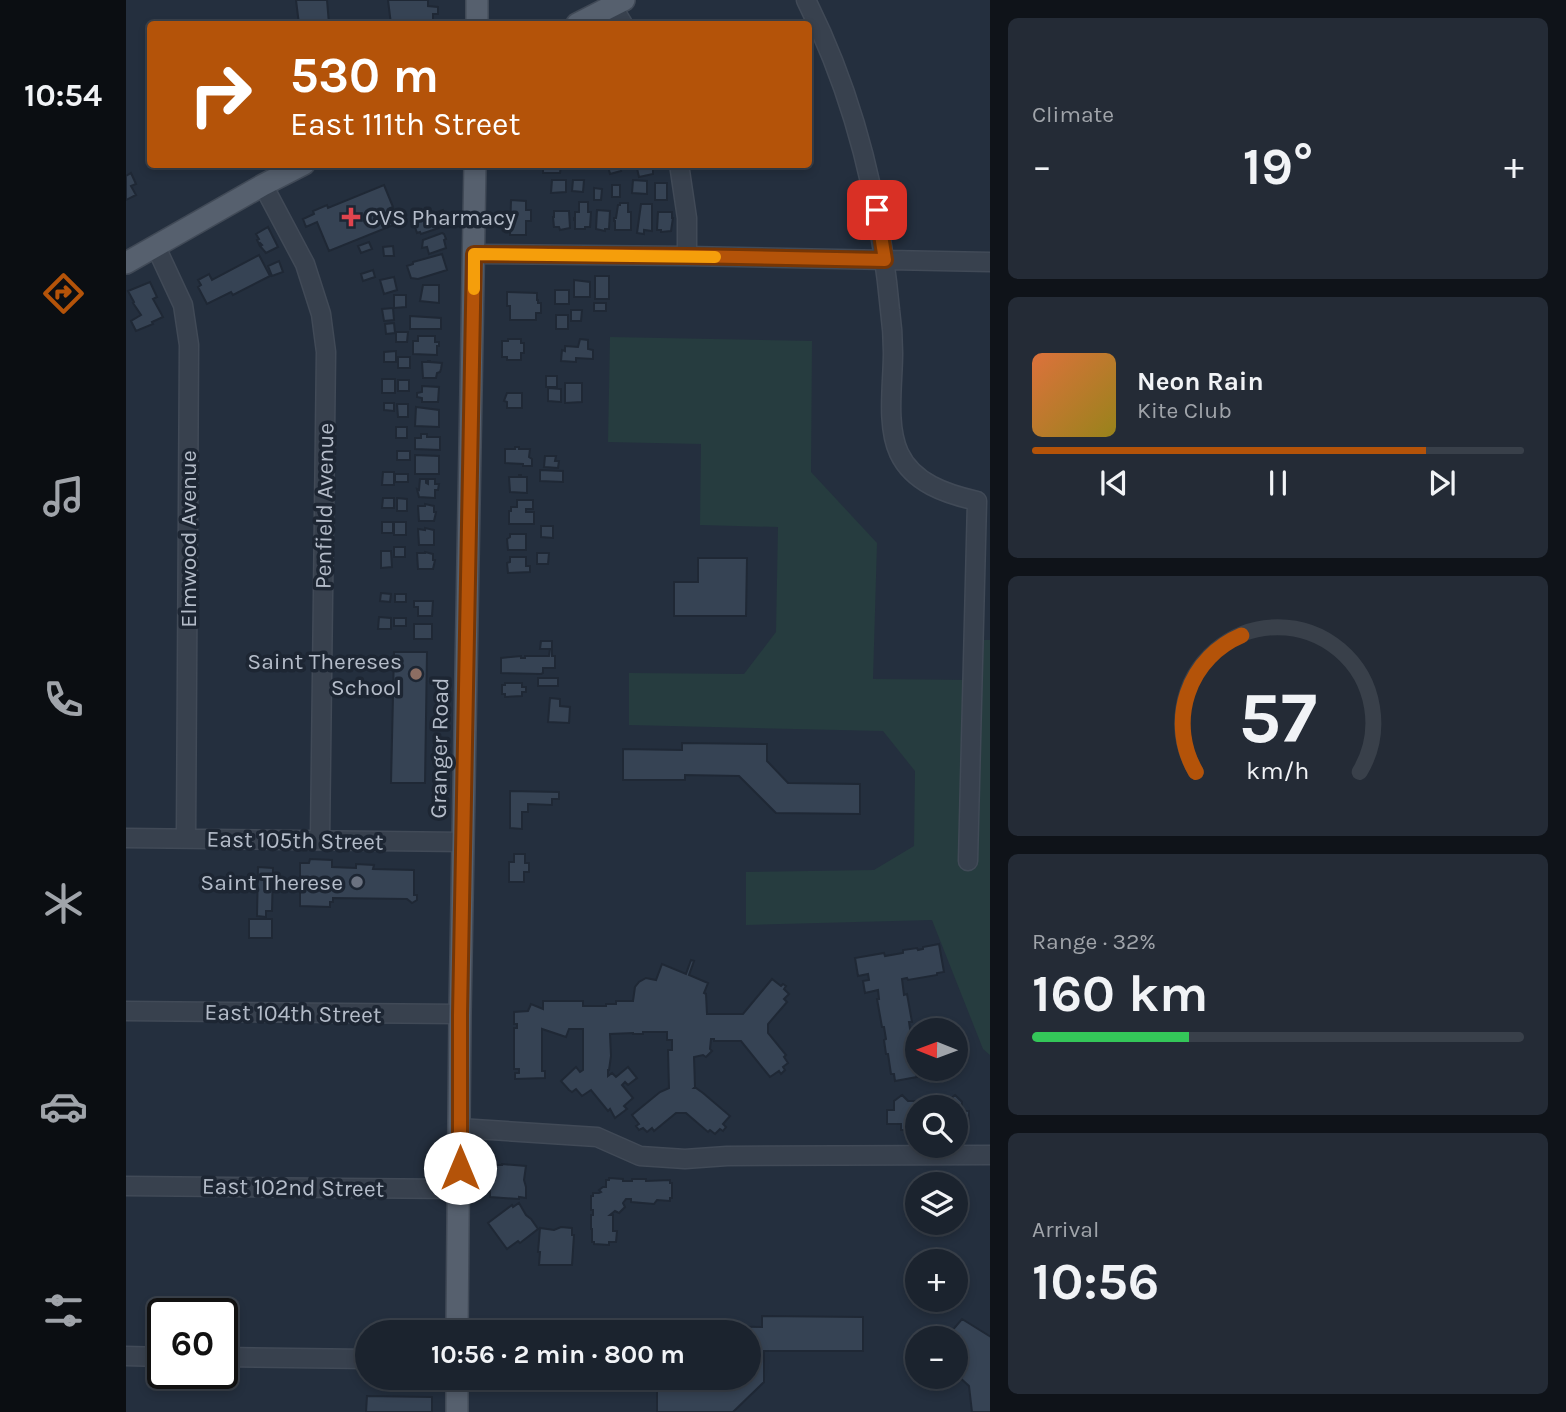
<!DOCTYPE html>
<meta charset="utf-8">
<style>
:root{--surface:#1b232e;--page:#242b36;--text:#f1f3f6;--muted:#a0a4aa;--line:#39404a;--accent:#b45309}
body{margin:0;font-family:Karla,sans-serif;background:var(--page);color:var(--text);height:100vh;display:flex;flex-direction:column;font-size:26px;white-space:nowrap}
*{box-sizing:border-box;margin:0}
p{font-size:23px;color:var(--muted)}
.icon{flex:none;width:38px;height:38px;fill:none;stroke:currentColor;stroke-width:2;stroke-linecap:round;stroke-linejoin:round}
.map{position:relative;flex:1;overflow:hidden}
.panel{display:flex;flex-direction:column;gap:18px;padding:18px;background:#0f1319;width:576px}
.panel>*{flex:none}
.guide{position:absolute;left:21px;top:21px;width:665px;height:147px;border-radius:7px;box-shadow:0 4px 10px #0003,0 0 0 2px var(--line);background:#b45309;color:#fff;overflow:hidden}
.needle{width:46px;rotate:271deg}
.tools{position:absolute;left:779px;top:1018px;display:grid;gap:14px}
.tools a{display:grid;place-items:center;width:63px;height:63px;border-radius:50%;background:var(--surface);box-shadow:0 4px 10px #0003,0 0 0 2px var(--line);font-size:35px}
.speed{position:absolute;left:21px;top:1298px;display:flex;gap:14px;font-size:35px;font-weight:700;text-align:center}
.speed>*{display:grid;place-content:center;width:91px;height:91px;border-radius:50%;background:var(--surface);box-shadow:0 4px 10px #0003,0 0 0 2px var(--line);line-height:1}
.speed .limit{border:4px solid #111;border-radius:10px;background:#fff;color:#111}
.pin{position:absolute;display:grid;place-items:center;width:60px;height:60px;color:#fff;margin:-30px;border-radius:14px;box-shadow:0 4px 10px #0006}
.me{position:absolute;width:77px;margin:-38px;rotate:0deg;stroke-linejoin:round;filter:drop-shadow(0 0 5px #0008)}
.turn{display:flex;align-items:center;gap:24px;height:147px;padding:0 28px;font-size:32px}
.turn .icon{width:91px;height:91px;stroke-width:2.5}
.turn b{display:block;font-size:49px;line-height:60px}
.big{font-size:52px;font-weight:700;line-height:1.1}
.panel .tile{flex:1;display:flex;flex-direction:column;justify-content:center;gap:10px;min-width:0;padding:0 24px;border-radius:10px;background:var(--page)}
.panel .dial{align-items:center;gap:0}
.dial svg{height:182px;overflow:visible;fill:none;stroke:var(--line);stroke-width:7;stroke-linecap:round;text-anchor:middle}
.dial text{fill:var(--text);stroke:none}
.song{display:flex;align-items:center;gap:21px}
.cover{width:84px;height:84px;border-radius:10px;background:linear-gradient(135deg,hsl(20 70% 55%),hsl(50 70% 35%))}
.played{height:7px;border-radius:4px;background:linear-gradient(90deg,var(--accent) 80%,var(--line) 80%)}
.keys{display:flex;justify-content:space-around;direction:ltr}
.heat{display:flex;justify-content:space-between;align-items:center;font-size:38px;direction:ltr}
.charge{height:10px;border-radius:5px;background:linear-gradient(90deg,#34c759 32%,var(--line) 0)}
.trip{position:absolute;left:229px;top:1320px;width:406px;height:70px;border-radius:35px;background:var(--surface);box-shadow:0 4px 10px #0003,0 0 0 2px var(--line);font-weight:700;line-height:70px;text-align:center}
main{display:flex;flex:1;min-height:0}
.dock{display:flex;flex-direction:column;width:126px;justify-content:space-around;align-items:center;background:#0b0e12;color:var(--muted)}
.dock .icon{width:49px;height:49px}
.dock .on{color:var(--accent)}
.dock b{font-size:32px;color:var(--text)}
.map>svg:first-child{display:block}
.green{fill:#263c3f}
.building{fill:#364354;stroke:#1f2835;stroke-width:2}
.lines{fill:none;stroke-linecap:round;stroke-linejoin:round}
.minor-casing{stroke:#414a57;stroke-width:21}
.major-casing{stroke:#414a57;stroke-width:24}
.minor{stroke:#38414e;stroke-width:18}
.major{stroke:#56606e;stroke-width:21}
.route-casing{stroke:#753606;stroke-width:18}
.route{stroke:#b45309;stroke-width:12}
.slow{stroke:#f59e0b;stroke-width:12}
.health-dot{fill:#e0444e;stroke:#1d2633;stroke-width:2.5}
.education-dot{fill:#8d6e63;stroke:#1d2633;stroke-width:2.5}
.worship-dot{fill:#6b7280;stroke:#1d2633;stroke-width:2.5}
.labels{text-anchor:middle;stroke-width:7;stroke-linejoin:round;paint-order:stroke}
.poi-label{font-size:23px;fill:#b4bcc9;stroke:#1d2633;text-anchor:end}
.street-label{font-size:23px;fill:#b4bcc9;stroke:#1d2633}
</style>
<main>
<nav class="dock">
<b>10:54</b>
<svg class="icon on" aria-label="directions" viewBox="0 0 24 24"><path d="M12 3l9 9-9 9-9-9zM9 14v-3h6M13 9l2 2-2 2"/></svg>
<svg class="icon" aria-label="music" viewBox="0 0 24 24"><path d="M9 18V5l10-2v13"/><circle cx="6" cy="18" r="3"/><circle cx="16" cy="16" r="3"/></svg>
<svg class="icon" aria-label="phone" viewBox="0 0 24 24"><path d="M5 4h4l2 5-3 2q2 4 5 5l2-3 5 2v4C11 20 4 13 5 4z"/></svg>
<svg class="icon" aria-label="climate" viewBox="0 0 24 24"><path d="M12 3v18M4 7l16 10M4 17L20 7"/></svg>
<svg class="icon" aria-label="car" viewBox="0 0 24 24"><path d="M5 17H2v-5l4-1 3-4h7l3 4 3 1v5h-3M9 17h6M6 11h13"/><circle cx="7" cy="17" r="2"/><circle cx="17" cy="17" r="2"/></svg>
<svg class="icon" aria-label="filters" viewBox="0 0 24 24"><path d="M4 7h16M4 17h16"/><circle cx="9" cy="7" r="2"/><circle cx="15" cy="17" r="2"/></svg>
</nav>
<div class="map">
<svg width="865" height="1412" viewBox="0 0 865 1412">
<rect width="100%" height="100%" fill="#242f3e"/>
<path class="green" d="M484 337 686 341 685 472 751 543 747 679 846 680 847 640H864V1055L857 1049 806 920 620 925V872L748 870 788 846 789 771 757 731 503 725V673L618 674 650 632 652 527 574 525 575 444 482 442Z"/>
<path class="building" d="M170 0H201L203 24H173Z
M262 0H302V6L312 7V14H307V24H265Z
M417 164H435L434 173H417Z
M487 164H493L495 171 484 174 482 166Z
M510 164H527V174L513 177Z
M5 173 10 184 5 186 10 195 0 200V176Z
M426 180H440V192L425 193Z
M447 180H458L457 192 446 191Z
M507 180 521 181V194L506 193Z
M529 183H541V200H529Z
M258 185 267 207 264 208 270 224 203 251 191 222 180 227 177 219 188 214 187 211 201 205 202 208Z
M486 185H494V197H486Z
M468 188 476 189 475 200H468Z
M385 200 400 201V210H405V221H400V235H384Z
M453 202H462V212H465L464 227H459V229H449V220H448V218H449V212H453Z
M494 203H502V212H505V230H489V221H488V218H490L492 205H494Z
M515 204H526V231L518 230V234L511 233Z
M317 210 322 224 313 226V228L295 234 294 232 291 233 288 224 287 225 285 221Z
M471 210 484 211 483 229H479V231L470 229Z
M428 211H443L444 228 434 230 433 227H428L427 217H428Z
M532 212H546V218H547L545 231 535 232V230H531Z
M142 227 152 247 140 253 134 246 136 245 134 243 133 244 131 240 133 239 130 234Z
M316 233 318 234 320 239 318 240 320 248 303 254 301 247 296 248 297 240Z
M243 242 246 249 235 253 232 246Z
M267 246 268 256H258L257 247Z
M316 254 321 270 292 279 285 278 281 266 287 264V262Z
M133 255 144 276 107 295 105 292 81 304 72 287 75 285 72 280 83 274 86 280Z
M153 261 157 272 146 276 142 266Z
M247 270 249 277 237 281 235 274Z
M469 276H483V299H469Z
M268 277 271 290 258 294 254 280Z
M448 280 464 282V297H448Z
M24 282 31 297 27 299 37 317 26 322 27 324 10 331 5 321 15 315 7 303 8 302 2 291Z
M297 285H313V303L294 301Z
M429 290H443V304H429Z
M381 292 411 293V300H412V303H415V313H410V320H384V306H381Z
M268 295H280V307L268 308Z
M468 303H480V311H468Z
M267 308 268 320 258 321 256 309Z
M445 310H456L455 321H445Z
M430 315H442V329H430Z
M284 316 315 318V329H284Z
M268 323 269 333 260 334 259 324Z
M270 332H282L281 342H270Z
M292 336H309V342H313V346H311V355L287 354V341H292Z
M382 339H395V343H398V353H395V360H381V357H376V341H382Z
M454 339 462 340V349L467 350V359L450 358V362L435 361 436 350 439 351V346L452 347Z
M270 351V362H258V352Z
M272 357H284V368H272Z
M302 361H304V362L316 363 315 369 314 372 311 373 310 378H297L296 362H302Z
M420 376H431V387H420Z
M256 379H269V393H256Z
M272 380H283V391H272Z
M439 383H456V402L439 403Z
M296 386 313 387 312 402H296V398L291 397V393L296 392Z
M422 388 435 389V402L422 401Z
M381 393H396V408H381V402L378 401Z
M258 403H268V411L258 410Z
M271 404H282V417H272Z
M290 407 313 410V427L289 426Z
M270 427H281V438H270Z
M295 434H301V437H314V450L289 449V438H295Z
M389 447H393V449H404L403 457 406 459V466H397V464L379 463V449H389Z
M271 451H284V460H271Z
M289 455 313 456V474H289Z
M419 456H430L429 461H433L432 468 418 467Z
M414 470 437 471V482L414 481Z
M257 472H268V485H256Z
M269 474H282V482H269Z
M393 475H395V477H401V493L384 492 383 477H393Z
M294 479H300V483L302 484V479H309V484H313L312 490H309V498L293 497 291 489 293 490Z
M257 498H268V508H256Z
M271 498 281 499V511H271Z
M391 500H407V509H400V512H408V524H383V511H385V507H391Z
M299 504 308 506V512H310L308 521H293L292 506H299Z
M256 522H267V533H256Z
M268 522H280V535H268Z
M415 526H427V538L415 537Z
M299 528 308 530V545H293L292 529 299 530Z
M384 534H400V550H382L381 539 384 537Z
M268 547H279V557H268Z
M255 551H265L266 567 255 568Z
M299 552 307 554V560H309L307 569H292L291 553H299Z
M411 553H423L422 564H411Z
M384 557H400V566H404V572L382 573 381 563 384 562Z
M572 558H621L620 616H548V582H572Z
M255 593 265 594 264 602 254 601Z
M269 594H280V602H269Z
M288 601H307L306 616H292V607H288Z
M253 617 265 618V629H252Z
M268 618H280V626H268Z
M288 624H306V639H288Z
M415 641H426V656H429V668H417V673L415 674 375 673V658L395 656V658H399V656H423L424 649H414Z
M268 652H301L299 783H265Z
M412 678H432V686H412Z
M379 683H396V687H400V692H396V696L379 697V694H376V685H379Z
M424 698 434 699V706L444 707 443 723 422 722Z
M556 743 641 744V761L662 783 734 784V814L650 813 613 776 559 775V780H497V749L556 750Z
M384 791 433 792V799H426V805L402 804V812H396V829L384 828Z
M388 854H399V863H403V872H398V882H383V862H388Z
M184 859 206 860V867L230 868V864L248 865 247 869 288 870V895H291V900L286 903 281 899 207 898V902H204V907L174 906V863H183Z
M132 867 147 868 146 911H140V917L131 916Z
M123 919H146V938H123Z
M813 944 818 972 811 973V975L782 980 781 978 776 979 778 995 781 994 786 1022H783L785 1035H788L792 1070H789L791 1077 769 1081 768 1074H765L762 1054H760L758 1040 760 1039 758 1027H756L751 999H753L752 990 739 993 737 981 743 980 742 974 732 976 729 958 758 953 759 956 777 953V950L791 948 792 950 797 949V947Z
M565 960 568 961 563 975 582 983 578 993 580 994 581 1014H617L646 979 655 986 657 984 660 986 658 989 663 994 658 999 661 1002 642 1024V1033L660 1055 658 1057 662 1063 657 1067 659 1070 655 1074 653 1071 644 1077 615 1041H588V1039H585L584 1049 586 1051 580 1057 577 1055 568 1057 569 1087 568 1088H570L577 1093 604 1116 597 1124 600 1127 597 1131 594 1129 589 1134 584 1130 582 1132 560 1113H550L528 1131 526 1128 521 1132 517 1128 513 1130 510 1126 513 1124 506 1115 534 1092 543 1088 542 1050H546V1040H541V1032H517V1034H507V1033L484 1034 485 1056 483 1070H482V1076L486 1073 490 1077 502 1067 511 1078 502 1085 499 1082 496 1085 507 1098 498 1106 501 1109 489 1118 484 1109 482 1111 465 1090 456 1096 450 1089 446 1092 443 1090 435 1081 450 1067 454 1072 457 1070V1029H443L440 1037 416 1029V1071H419V1078L389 1079V1073H393V1069H388V1028H391V1024H388V1012L402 1011 405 1004 417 1009V1001H457V1006H480V1004H490V1001H507L509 987 513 982 520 978 530 980 536 964 560 974Z
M776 1095 782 1101H796V1108H791V1124H789V1130H775V1124H761V1110H768V1101Z
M829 1095 836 1102V1111H843V1124H830V1108H808V1101H822Z
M376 1164 400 1166 398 1180 400 1187V1198L393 1197V1199L364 1197 363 1165H376Z
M483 1178 497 1179V1181H506V1179H520V1181L544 1180V1183H546V1198H544V1201L531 1200 528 1204 505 1202V1199H500L497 1203 499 1207 493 1213 489 1211 484 1215H487V1231H491L490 1242H483V1245L468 1244V1242H466V1229H465V1215H467V1210H465V1196H467V1193H473L475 1192 473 1190 477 1187H480V1180H483Z
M393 1203 400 1215 405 1219 412 1229 394 1243 392 1241 381 1249 362 1223 386 1205 387 1207Z
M435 1227 446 1228V1235H448L446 1265H413L414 1252H412L414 1228 428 1230Z
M636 1316 737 1317V1351H638V1382L607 1412H531V1377H623V1332H532V1322L575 1323V1326L636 1327Z
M836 1319 865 1337V1412H846L843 1386 830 1374V1339H819Z
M241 1396 306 1397V1412H240Z"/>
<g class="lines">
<g class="minor-casing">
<path id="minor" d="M680 0C729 97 754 203 764 310 766 324 767 339 767 353 767 383 760 425 773 453 787 483 820 494 851 501
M486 6 497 24
M553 164 561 218V256
M137 185 179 264 195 314 200 352 194 840
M30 247 57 305 63 345 60 838
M348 254 561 256 865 262
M0 838 337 842
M842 861 851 501
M0 1011 334 1014
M333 1128 471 1137 514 1156 559 1159 601 1156 865 1155
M0 1186 334 1189
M0 1356 37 1357
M96 1357 242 1359"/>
</g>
<g class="major-casing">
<path id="major" d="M351 24V0
M451 24 498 0
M0 263 137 185 178 164
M331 1332 334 1014 349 164
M331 1377V1412"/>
</g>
<use href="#minor" class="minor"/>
<use href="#major" class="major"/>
</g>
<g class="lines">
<g class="route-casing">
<path id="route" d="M334 1168V1014L348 254 561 256 759 260 751 210"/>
</g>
<use href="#route" class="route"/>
<path class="slow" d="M348 289V254L589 257"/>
</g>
<path class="health-dot" d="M221.5 206.5h7v7h7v7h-7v7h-7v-7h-7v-7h7z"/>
<circle class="education-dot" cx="290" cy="674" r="7"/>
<circle class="worship-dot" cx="231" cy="882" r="7"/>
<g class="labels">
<g class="poi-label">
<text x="239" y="225" text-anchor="start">CVS Pharmacy</text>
<text x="276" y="669">Saint Thereses<tspan x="276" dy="26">School</tspan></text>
<text x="217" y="890">Saint Therese</text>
</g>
<g class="street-label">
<text transform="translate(198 506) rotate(-89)" y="8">Penfield Avenue</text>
<text transform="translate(62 539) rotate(-90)" y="8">Elmwood Avenue</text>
<text transform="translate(313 748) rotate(-89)" y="8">Granger Road</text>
<text transform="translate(169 840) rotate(1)" y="8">East 105th Street</text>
<text transform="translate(167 1013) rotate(1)" y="8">East 104th Street</text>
<text transform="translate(167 1187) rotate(1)" y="8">East 102nd Street</text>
</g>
</g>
</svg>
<div class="tools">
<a><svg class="needle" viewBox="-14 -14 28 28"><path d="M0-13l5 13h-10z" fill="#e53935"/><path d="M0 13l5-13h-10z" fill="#a0a4aa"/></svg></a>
<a><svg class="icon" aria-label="search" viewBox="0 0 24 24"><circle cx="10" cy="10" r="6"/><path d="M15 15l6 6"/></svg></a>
<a><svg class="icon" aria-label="layers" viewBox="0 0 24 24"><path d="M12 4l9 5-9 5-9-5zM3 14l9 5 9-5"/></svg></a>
<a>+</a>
<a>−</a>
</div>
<div class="speed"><div class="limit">60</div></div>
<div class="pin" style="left:751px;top:210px;background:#d93025"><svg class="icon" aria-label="arrive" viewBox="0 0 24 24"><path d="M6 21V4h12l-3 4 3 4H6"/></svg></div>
<svg class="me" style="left:334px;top:1168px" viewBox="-20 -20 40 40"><circle r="19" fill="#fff"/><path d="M0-13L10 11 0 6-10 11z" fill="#b45309"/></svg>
<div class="trip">10:56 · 2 min · 800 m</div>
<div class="guide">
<div class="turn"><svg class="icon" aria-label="right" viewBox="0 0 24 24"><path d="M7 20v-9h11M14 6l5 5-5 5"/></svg><div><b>530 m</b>East 111th Street</div></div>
</div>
</div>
<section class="panel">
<div class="tile"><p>Climate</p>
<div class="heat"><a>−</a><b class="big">19°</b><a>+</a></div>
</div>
<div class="tile">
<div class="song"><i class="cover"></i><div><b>Neon Rain</b><p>Kite Club</p></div></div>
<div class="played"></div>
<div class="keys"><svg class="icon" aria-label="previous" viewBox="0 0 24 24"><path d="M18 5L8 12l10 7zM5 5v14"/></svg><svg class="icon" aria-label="pause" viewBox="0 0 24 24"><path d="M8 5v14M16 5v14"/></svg><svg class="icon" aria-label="next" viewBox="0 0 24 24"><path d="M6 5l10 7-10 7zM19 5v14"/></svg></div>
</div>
<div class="tile dial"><svg viewBox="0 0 100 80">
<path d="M14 69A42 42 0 1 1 86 69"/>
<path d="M14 69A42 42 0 0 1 34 9" stroke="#b45309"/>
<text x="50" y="56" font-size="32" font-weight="700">57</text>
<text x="50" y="72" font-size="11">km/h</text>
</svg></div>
<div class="tile"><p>Range · 32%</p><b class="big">160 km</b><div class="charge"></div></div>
<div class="tile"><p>Arrival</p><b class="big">10:56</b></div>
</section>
</main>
